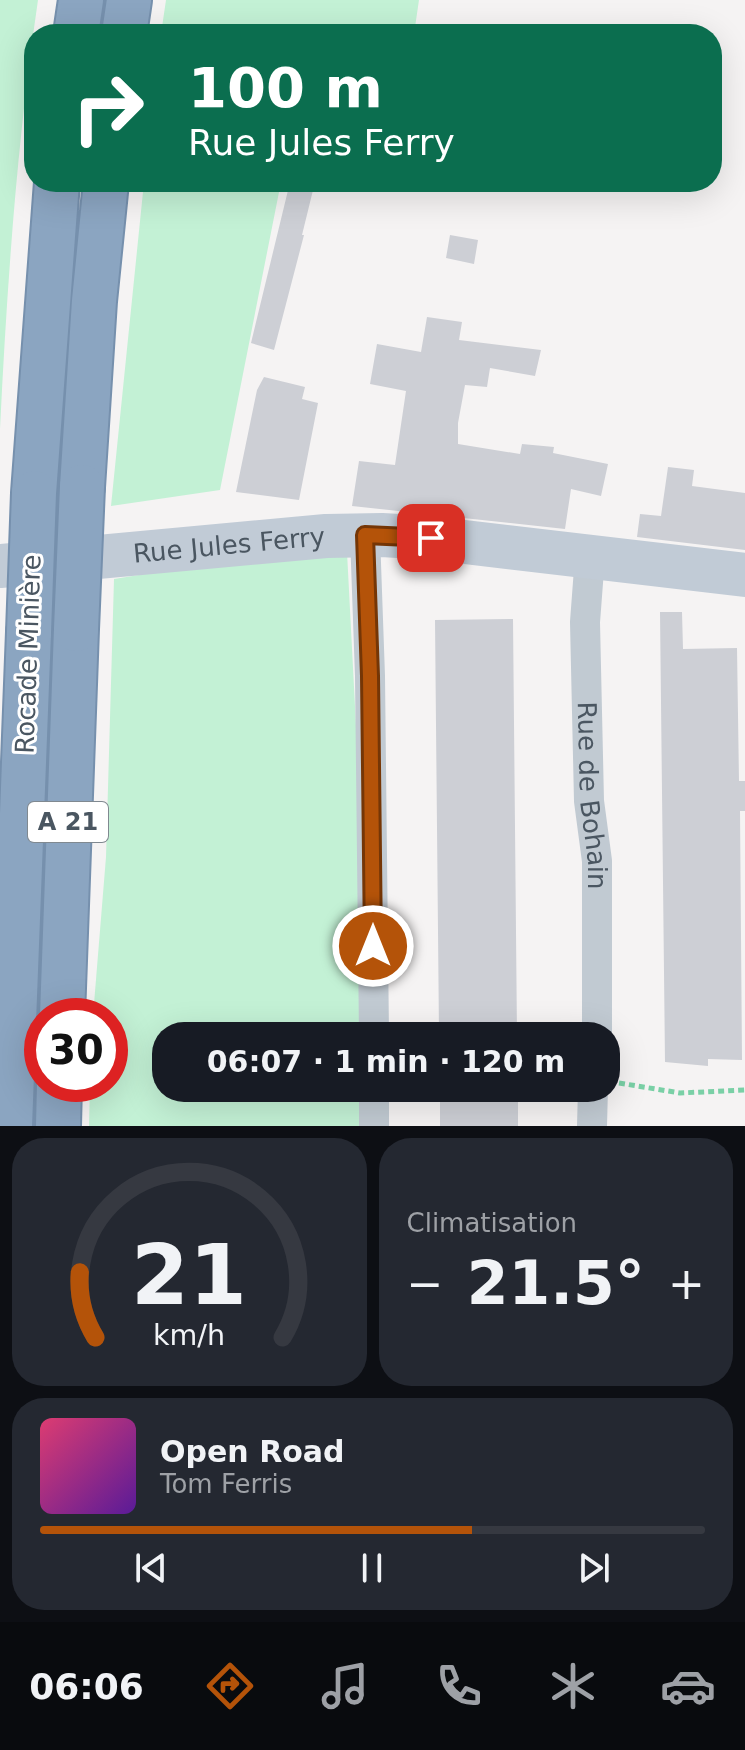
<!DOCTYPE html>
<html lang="fr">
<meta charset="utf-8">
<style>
:root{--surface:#171b24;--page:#242831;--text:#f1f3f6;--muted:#9ea1a6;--line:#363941;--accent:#b45309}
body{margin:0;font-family:"DejaVu Sans",sans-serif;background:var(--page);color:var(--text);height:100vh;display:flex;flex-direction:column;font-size:30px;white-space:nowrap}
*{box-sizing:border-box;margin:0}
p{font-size:26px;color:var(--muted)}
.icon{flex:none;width:44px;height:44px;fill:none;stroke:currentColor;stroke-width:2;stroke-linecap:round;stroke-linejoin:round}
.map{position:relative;height:1126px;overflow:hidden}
.side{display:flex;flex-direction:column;gap:12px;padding:12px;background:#0d0f14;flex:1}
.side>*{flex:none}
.hud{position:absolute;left:24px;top:24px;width:698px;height:168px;border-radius:32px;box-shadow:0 8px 32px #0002;background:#0b6e4f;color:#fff;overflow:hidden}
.speed{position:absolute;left:24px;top:998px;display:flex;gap:16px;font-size:40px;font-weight:700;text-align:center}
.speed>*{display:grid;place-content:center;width:104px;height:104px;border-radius:50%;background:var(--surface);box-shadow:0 8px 32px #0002;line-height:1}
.speed .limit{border:12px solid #d22;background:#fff;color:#111}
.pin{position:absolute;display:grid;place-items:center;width:68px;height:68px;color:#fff;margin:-34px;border-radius:16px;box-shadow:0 4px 12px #0006}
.me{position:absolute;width:88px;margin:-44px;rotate:0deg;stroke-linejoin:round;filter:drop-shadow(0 0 6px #0008)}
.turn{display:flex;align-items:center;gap:28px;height:168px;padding:0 32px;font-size:36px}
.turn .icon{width:104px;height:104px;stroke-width:2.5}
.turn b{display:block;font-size:56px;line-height:68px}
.big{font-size:60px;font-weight:800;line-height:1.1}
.side .widget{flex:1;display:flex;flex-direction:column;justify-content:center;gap:12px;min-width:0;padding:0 28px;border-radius:32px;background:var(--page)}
.side .dial{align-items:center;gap:0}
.dial svg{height:208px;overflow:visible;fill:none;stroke:var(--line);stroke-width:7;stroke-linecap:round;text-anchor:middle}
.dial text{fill:var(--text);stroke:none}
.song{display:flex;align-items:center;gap:24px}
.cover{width:96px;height:96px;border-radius:12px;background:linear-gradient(135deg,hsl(340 70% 55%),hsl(270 70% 35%))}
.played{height:8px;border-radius:4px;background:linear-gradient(90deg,var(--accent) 65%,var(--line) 65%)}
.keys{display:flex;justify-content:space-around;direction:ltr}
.heat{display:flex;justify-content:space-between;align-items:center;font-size:44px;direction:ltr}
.side .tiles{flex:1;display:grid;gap:12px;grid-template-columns:1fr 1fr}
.widget:last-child{grid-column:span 2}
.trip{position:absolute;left:152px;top:1022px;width:468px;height:80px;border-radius:32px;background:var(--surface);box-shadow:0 8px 32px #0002;font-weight:800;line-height:80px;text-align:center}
.menu{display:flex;height:128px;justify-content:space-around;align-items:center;background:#090b0e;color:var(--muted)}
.menu .icon{width:56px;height:56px}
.menu .on{color:var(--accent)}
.menu b{font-size:36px;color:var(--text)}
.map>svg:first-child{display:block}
.green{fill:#c3f1d5}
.building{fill:#cdcfd5}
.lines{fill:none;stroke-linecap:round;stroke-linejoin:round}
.highway-casing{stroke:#7690ad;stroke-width:48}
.path{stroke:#7ad0a6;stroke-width:5;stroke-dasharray:6 4;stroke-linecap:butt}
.street{stroke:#c1cad2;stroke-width:30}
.secondary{stroke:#c1cbd6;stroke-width:44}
.highway{stroke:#8ba5c1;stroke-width:44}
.highway-bridge-casing{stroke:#7690ad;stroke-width:48;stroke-linecap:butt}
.highway-bridge{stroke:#8ba5c1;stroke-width:44}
.route-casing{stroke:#753606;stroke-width:20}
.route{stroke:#b45309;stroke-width:14}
.labels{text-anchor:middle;stroke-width:6;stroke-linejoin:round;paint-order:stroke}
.shield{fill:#fff;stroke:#808990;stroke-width:2}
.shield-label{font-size:24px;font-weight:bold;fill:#4a5661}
.street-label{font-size:26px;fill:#4a5661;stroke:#fff}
</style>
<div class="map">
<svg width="745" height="1126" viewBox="0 0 745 1126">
<rect width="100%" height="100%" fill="#f5f3f3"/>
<path class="green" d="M0 0H38C17 142 7 285 0 429Z
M166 0H419L414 34H161Z
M144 182H281L220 490 111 506Z
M347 552 359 783 366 1036H166V1088H367V1126H89L90 1084H110V1016H93L106 857 114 579 226 561Z"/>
<path class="building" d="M290 182H315L302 235H304L274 350 251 343Z
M450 235 478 240 474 264 446 258Z
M427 317 462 322 459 340 541 350 535 376 490 368 487 387 465 385 458 423V444L520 454 522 444 554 447 553 453 608 464 601 496 571 489 565 529 352 506 359 461 395 465 406 391 370 384 377 344 421 352Z
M264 377 305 387 302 399 318 403 299 500 236 492 257 390Z
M668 467 694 470 692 486 745 493V550L637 537 640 514 661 516Z
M660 612H682L683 649 737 648 739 781H745V811H740L742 1060 708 1059V1066L665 1062Z
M513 619 517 1036 439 1035 435 620Z
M440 1101H518V1126H440Z"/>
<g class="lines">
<g class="highway-casing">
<path id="highway" d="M76 34 81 0
M124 34 129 0
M82 487 94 301 106 182
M34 493 57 182
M62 1016 76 629
M10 1126 29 632
M58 1126 59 1084"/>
</g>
<path class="path" d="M619 1083 680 1093 745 1090"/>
<g class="street">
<path d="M365 535 370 676 374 1036"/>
<path id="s1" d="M590 556 585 622 589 801 597 861V1036"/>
<path d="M374 1088V1126"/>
<path d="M592 1126 593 1088"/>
</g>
<path class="secondary" id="s2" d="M0 566 326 536 382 535 431 538 745 575"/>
<use href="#highway" class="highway"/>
<g class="highway-bridge-casing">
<path id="highway-bridge" d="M76 629 82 487
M29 632 34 493"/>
</g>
<use href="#highway-bridge" class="highway-bridge"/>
</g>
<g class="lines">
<g class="route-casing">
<path id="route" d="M373 946 370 676 365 535 431 538"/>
</g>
<use href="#route" class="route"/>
</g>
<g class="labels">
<rect class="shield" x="28" y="802" width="80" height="40" rx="6"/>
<g class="shield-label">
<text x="68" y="830">A 21</text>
</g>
<g class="street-label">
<text dy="9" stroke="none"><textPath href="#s2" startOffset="230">Rue Jules Ferry</textPath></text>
<text transform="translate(28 654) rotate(-88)" y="9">Rocade Minière</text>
<text dy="9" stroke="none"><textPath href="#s1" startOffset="240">Rue de Bohain</textPath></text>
</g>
</g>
</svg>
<div class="speed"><div class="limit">30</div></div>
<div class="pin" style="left:431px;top:538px;background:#d93025"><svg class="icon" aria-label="arrive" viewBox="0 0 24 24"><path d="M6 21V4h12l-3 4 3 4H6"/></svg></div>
<svg class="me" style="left:373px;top:946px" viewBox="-20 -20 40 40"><circle r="17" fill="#b45309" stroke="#fff" stroke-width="3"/><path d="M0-11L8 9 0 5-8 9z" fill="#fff"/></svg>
<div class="trip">06:07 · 1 min · 120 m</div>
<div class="hud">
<div class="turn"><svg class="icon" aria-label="right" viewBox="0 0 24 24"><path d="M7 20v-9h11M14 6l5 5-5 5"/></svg><div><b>100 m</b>Rue Jules Ferry</div></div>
</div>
</div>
<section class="side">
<div class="tiles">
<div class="widget dial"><svg viewBox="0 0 100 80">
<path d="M14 69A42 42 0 1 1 86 69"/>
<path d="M14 69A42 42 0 0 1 8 44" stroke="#b45309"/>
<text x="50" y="56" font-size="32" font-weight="700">21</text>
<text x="50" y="72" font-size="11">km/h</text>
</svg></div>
<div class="widget"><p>Climatisation</p>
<div class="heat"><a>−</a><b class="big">21.5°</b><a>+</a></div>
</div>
<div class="widget">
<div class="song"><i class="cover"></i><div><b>Open Road</b><p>Tom Ferris</p></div></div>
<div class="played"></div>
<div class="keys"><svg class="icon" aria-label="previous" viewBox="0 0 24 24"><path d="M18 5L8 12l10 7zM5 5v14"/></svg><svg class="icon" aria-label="pause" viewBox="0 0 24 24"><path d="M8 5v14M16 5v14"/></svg><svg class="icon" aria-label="next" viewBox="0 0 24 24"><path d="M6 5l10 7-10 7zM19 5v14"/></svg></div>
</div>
</div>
</section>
<nav class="menu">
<b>06:06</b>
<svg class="icon on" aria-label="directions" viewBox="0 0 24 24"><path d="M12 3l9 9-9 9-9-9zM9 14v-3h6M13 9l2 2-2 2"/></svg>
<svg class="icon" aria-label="music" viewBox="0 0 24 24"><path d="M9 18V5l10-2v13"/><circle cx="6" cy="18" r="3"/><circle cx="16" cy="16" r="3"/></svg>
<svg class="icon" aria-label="phone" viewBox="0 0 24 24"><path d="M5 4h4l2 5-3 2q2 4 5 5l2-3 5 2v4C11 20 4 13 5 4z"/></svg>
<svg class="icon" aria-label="climate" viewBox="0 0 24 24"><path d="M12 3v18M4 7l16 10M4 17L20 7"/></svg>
<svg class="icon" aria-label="car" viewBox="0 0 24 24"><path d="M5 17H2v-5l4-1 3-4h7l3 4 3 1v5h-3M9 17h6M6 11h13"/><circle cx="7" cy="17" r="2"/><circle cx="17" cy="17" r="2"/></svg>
</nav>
